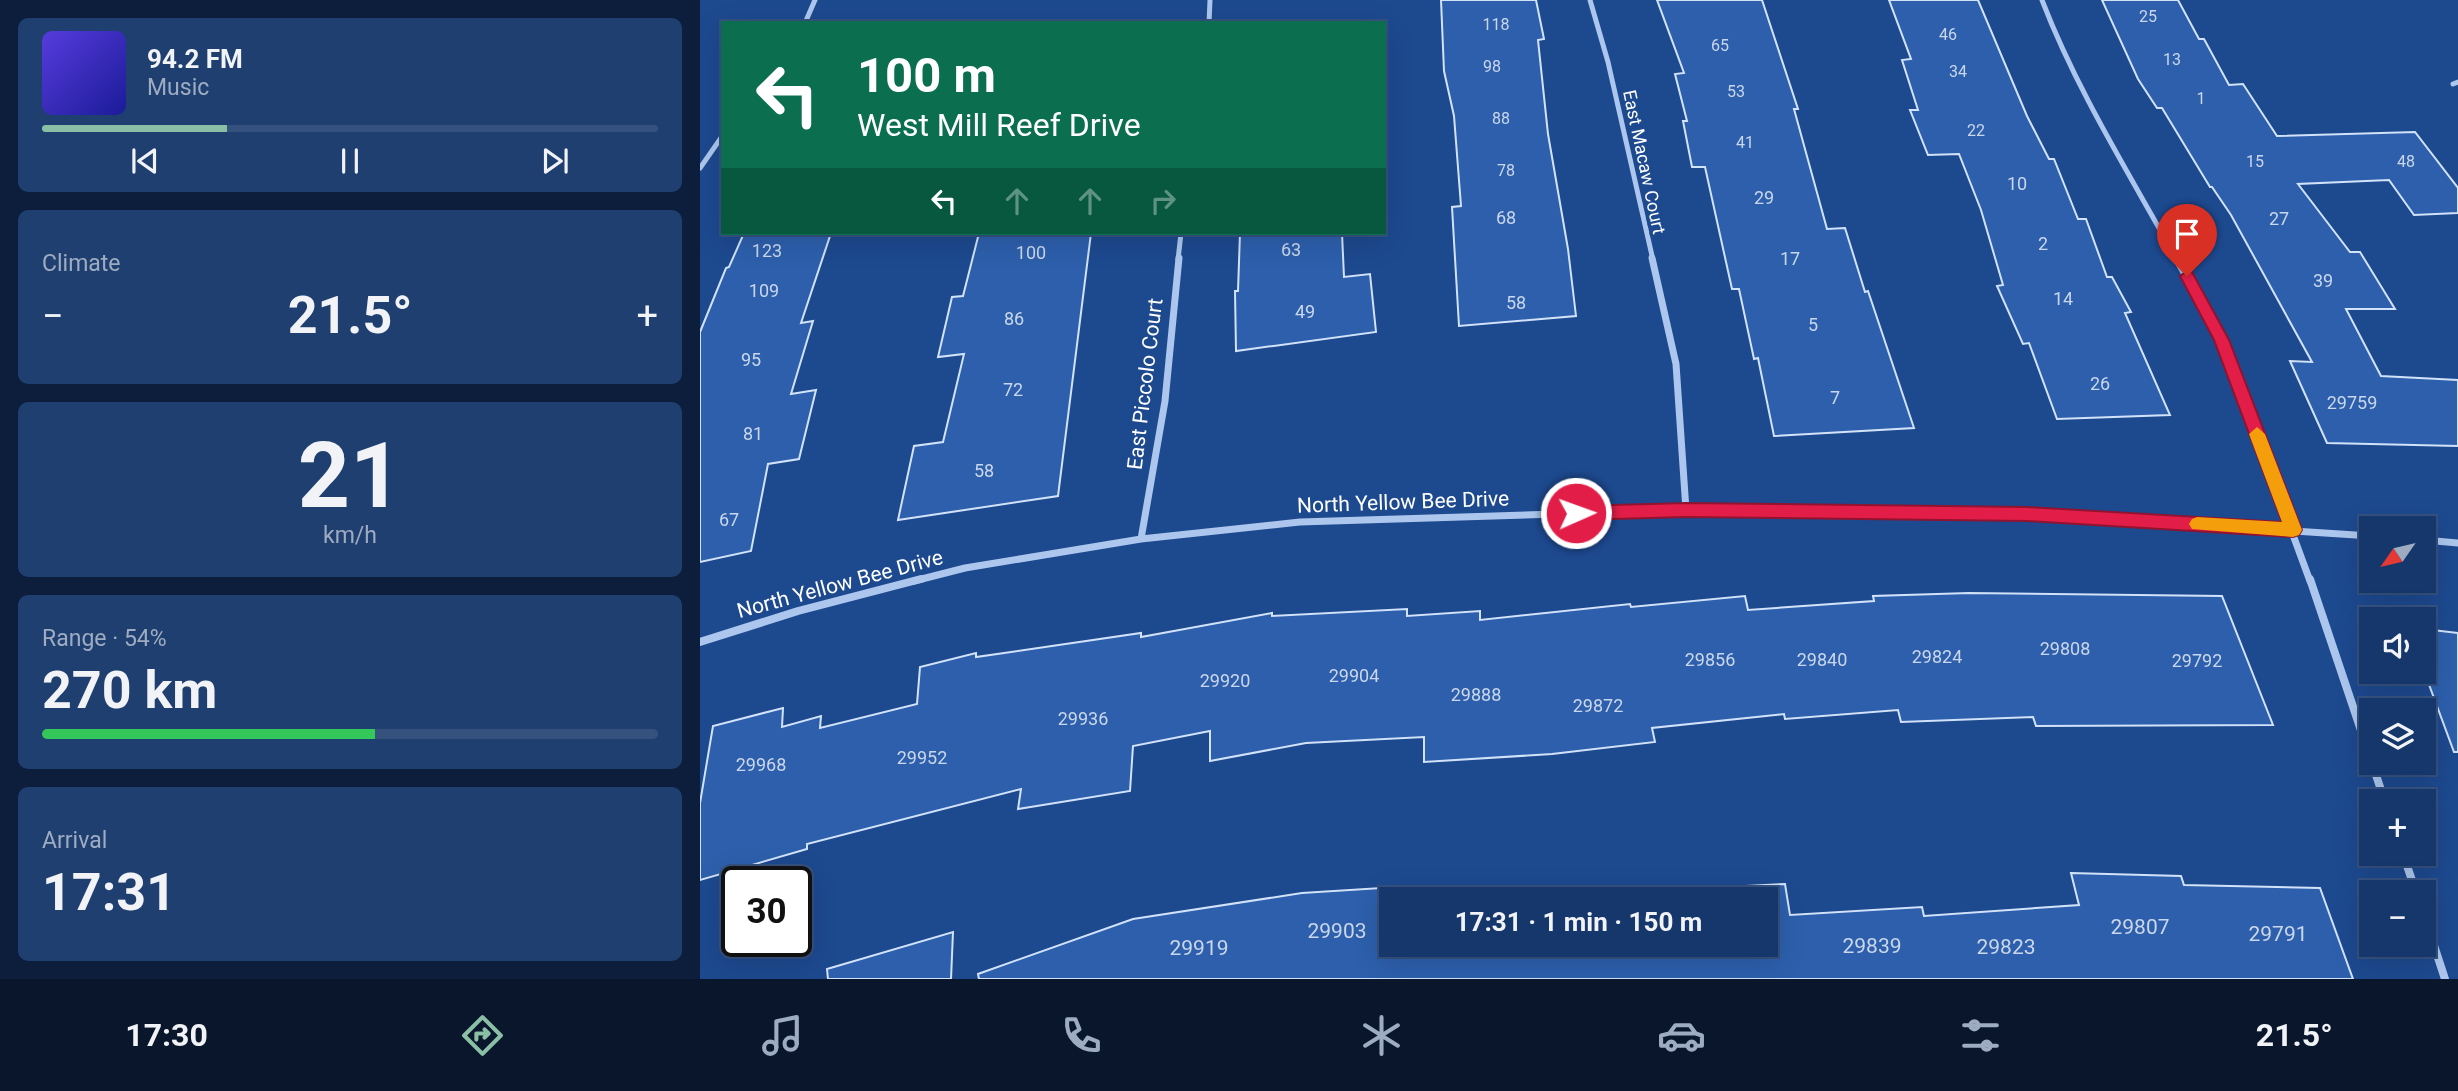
<!DOCTYPE html>
<meta charset="utf-8">
<style>
:root{--surface:#16376b;--page:#1f3f71;--text:#f1f3f6;--muted:#9eacc1;--line:#35517e;--accent:#8abfa5}
body{margin:0;font-family:Roboto,sans-serif;background:var(--page);color:var(--text);height:100vh;display:flex;flex-direction:column;font-size:26px;white-space:nowrap}
*{box-sizing:border-box;margin:0}
p{font-size:23px;color:var(--muted)}
.icon{flex:none;width:38px;height:38px;fill:none;stroke:currentColor;stroke-width:2;stroke-linecap:round;stroke-linejoin:round}
.map{position:relative;flex:1;overflow:hidden}
.details{display:flex;flex-direction:column;gap:18px;padding:18px;background:#0c1e3b;width:700px}
.details>*{flex:none}
.top-card{position:absolute;left:21px;top:21px;width:665px;height:214px;border-radius:0px;box-shadow:0 7px 28px #0002,0 0 0 2px var(--line);background:#0b6e4f;color:#fff;overflow:hidden}
.needle{width:46px;rotate:236deg}
.controls{position:absolute;left:1659px;top:516px;display:grid;gap:14px}
.controls a{display:grid;place-items:center;width:77px;height:77px;border-radius:0px;background:var(--surface);box-shadow:0 7px 28px #0002,0 0 0 2px var(--line);font-size:35px}
.speed{position:absolute;left:21px;top:866px;display:flex;gap:14px;font-size:35px;font-weight:700;text-align:center}
.speed>*{display:grid;place-content:center;width:91px;height:91px;border-radius:50%;background:var(--surface);box-shadow:0 7px 28px #0002,0 0 0 2px var(--line);line-height:1}
.speed .limit{border:4px solid #111;border-radius:10px;background:#fff;color:#111}
.pin{position:absolute;display:grid;place-items:center;width:60px;height:60px;color:#fff;margin:-72px -30px;border-radius:50% 50% 50% 0;rotate:-45deg;box-shadow:0 0 7px #0007}
.pin .icon{rotate:45deg}
.me{position:absolute;width:77px;margin:-38px;rotate:88deg;stroke-linejoin:round;filter:drop-shadow(0 0 5px #0008)}
.turn{display:flex;align-items:center;gap:24px;height:147px;padding:0 21px;font-size:32px}
.turn .icon{width:91px;height:91px;stroke-width:2.5}
.turn b{display:block;font-size:49px;line-height:60px}
.lanes{display:flex;align-items:center;height:66px;padding:0 21px;background:#0003;justify-content:center;gap:35px;direction:ltr}
.lanes .off{opacity:.35}
.big{font-size:52px;font-weight:700;line-height:1.1}
.details .card{flex:1;display:flex;flex-direction:column;justify-content:center;gap:10px;min-width:0;padding:0 24px;border-radius:10px;background:var(--page)}
.details .dial{align-items:center;gap:0}
.dial b{font-size:91px;line-height:1}
.song{display:flex;align-items:center;gap:21px}
.cover{width:84px;height:84px;border-radius:10px;background:linear-gradient(135deg,hsl(250 70% 55%),hsl(240 70% 35%))}
.played{height:7px;border-radius:4px;background:linear-gradient(90deg,var(--accent) 30%,var(--line) 30%)}
.keys{display:flex;justify-content:space-around;direction:ltr}
.heat{display:flex;justify-content:space-between;align-items:center;font-size:38px;direction:ltr}
.charge{height:10px;border-radius:5px;background:linear-gradient(90deg,#34c759 54%,var(--line) 0)}
.trip{position:absolute;left:679px;top:887px;width:399px;height:70px;border-radius:0px;background:var(--surface);box-shadow:0 7px 28px #0002,0 0 0 2px var(--line);font-weight:700;line-height:70px;text-align:center}
.menu{display:flex;height:112px;justify-content:space-around;align-items:center;background:#09162b;color:var(--muted)}
.menu .icon{width:49px;height:49px}
.menu .on{color:var(--accent)}
.menu b{font-size:32px;color:var(--text)}
main{display:flex;flex:1;min-height:0}
.map>svg:first-child{display:block}
.building{fill:#2d5fac;stroke:#d1e2f9;stroke-width:2}
.lines{fill:none;stroke-linecap:round;stroke-linejoin:round}
.minor-far2{stroke:#acc6ed;stroke-width:5}
.minor-far1{stroke:#acc6ed;stroke-width:7}
.minor{stroke:#acc6ed;stroke-width:8}
.route{fill:#e11d48;stroke:#92132f;stroke-width:2}
.slow{fill:#f59e0b}
.labels{text-anchor:middle;stroke-width:7;stroke-linejoin:round;paint-order:stroke}
.far-number-label{font-size:16px;fill:#cad7ea}
.far-street-label{font-size:18px;fill:#fff;stroke:#1d498f}
.number-label{font-size:18px;fill:#cad7ea}
.street-label{font-size:21px;fill:#fff;stroke:#1d498f}
.near-number-label{font-size:21px;fill:#cad7ea}
</style>
<main>
<section class="details">
<div class="card">
<div class="song"><i class="cover"></i><div><b>94.2 FM</b><p>Music</p></div></div>
<div class="played"></div>
<div class="keys"><svg class="icon" aria-label="previous" viewBox="0 0 24 24"><path d="M18 5L8 12l10 7zM5 5v14"/></svg><svg class="icon" aria-label="pause" viewBox="0 0 24 24"><path d="M8 5v14M16 5v14"/></svg><svg class="icon" aria-label="next" viewBox="0 0 24 24"><path d="M6 5l10 7-10 7zM19 5v14"/></svg></div>
</div>
<div class="card"><p>Climate</p>
<div class="heat"><a>−</a><b class="big">21.5°</b><a>+</a></div>
</div>
<div class="card dial"><b>21</b><p>km/h</p></div>
<div class="card"><p>Range · 54%</p><b class="big">270 km</b><div class="charge"></div></div>
<div class="card"><p>Arrival</p><b class="big">17:31</b></div>
</section>
<div class="map">
<svg width="1758" height="979" viewBox="0 0 1758 979">
<rect width="100%" height="100%" fill="#1d498f"/>
<path class="building" d="M741 0H836L844 39 838 40 848 134 868 249 876 316 759 326 752 207 761 206 754 116 744 71Z
M957 0H1062L1098 109H1094L1127 229 1145 228 1165 292 1168 291 1214 428 1074 436 1058 358 1054 359 1039 289H1032L1005 167H992L983 121H987L975 74 984 73Z
M1189 0H1278L1327 116 1349 159H1354L1378 219H1386L1407 277H1412L1431 312 1425 313 1470 415 1357 419 1329 343 1323 344 1297 286 1303 285 1281 210 1259 154 1228 155 1210 110H1218L1202 60 1211 59Z
M1402 0H1478L1499 39H1504L1529 85 1543 84 1577 136 1715 132 1758 188V213L1714 215 1689 180 1598 184 1650 252H1660L1695 309H1646L1681 376 1758 380V446L1627 443 1590 361 1612 362 1531 215 1512 187H1510L1462 108H1457L1438 79Z
M44 233H131L101 323 113 321 91 394 116 390 99 459 68 464 51 551 0 562V332L26 268 29 267Z
M279 233H391L358 496 198 520 214 446 243 442 264 354 238 357 252 297 263 296Z
M540 233H642L644 277 670 274 676 332 536 351 535 291H538Z
M1269 593 1522 596 1573 725 1336 726 1333 717 1201 722 1198 710 1085 719 1084 714 952 728 955 742 852 754 724 762V737L606 743 510 761V731L433 746 430 791 318 809 321 789 107 844V849L0 880V803L13 726 83 708 82 727 121 716 120 728 217 704 220 667 276 653V657L441 633V637L572 613V616L707 609V616L780 611V620L930 604 931 607 1045 596 1048 610 1174 601 1173 596Z
M1724 629 1758 633V752H1754L1724 671Z
M1371 873 1481 876 1484 885 1620 888 1653 979H279L278 974 433 919 602 893 697 887V900H691V945H1066V900H890L889 894 1085 884 1090 915 1222 907 1224 916 1379 905Z
M253 932 251 979H128L127 969Z"/>
<g class="lines">
<path class="minor-far2" d="M890 0 908 62 953 260
M1342 0C1377 91 1430 175 1477 260
M105 23 115 0
M509 23 510 0
M1753 84 1758 82
M0 168 23 135
M478 260 481 233"/>
<path class="minor-far1" d="M952 258 976 364 986 510
M1476 258 1521 340 1610 581
M441 539 465 401 479 258
M1724 540 1758 543
M214 581 265 568 441 539 600 522 986 510 1327 514 1671 536"/>
<path class="minor" d="M1610 579 1671 760
M0 642 98 611 221 579
M1672 763 1685 802
M1703 854 1716 892
M1724 915 1745 979"/>
</g>
<path class="route" d="M1487 271 1492 272 1529 340 1602 530 1599 535 1593 537 1327 521 986 517 876 520 870 518 868 513 870 508 876 506 986 503 1327 507 1582 522 1514 340 1480 276Z"/>
<path class="slow" d="M1557 427 1565 434 1602 530 1599 535 1593 537 1492 529 1489 524 1492 519 1497 517 1582 522 1549 434Z"/>
<g class="labels">
<g class="far-number-label">
<text x="1448" y="22">25</text>
<text x="796" y="30">118</text>
<text x="1248" y="40">46</text>
<text x="1020" y="51">65</text>
<text x="1472" y="65">13</text>
<text x="792" y="72">98</text>
<text x="1258" y="77">34</text>
<text x="1036" y="97">53</text>
<text x="1501" y="104">1</text>
<text x="801" y="124">88</text>
<text x="1276" y="136">22</text>
<text x="1045" y="148">41</text>
<text x="1555" y="167">15</text>
<text x="1706" y="167">48</text>
<text x="806" y="176">78</text>
</g>
<g class="far-street-label">
<text transform="translate(944 162) rotate(78)" y="6">East Macaw Court</text>
</g>
<g class="number-label">
<text x="1317" y="190">10</text>
<text x="1064" y="204">29</text>
<text x="806" y="224">68</text>
<text x="1579" y="225">27</text>
<text x="1343" y="250">2</text>
<text x="591" y="256">63</text>
<text x="67" y="257">123</text>
<text x="331" y="259">100</text>
<text x="1090" y="265">17</text>
<text x="1623" y="287">39</text>
<text x="64" y="297">109</text>
<text x="1363" y="305">14</text>
<text x="816" y="309">58</text>
<text x="605" y="318">49</text>
<text x="314" y="325">86</text>
<text x="1113" y="331">5</text>
<text x="51" y="366">95</text>
<text x="1400" y="390">26</text>
<text x="313" y="396">72</text>
<text x="1135" y="404">7</text>
<text x="1652" y="409">29759</text>
<text x="53" y="440">81</text>
<text x="284" y="477">58</text>
<text x="29" y="526">67</text>
<text x="1365" y="655">29808</text>
<text x="1237" y="663">29824</text>
<text x="1010" y="666">29856</text>
<text x="1122" y="666">29840</text>
<text x="1497" y="667">29792</text>
<text x="654" y="682">29904</text>
<text x="525" y="687">29920</text>
<text x="776" y="701">29888</text>
<text x="898" y="712">29872</text>
<text x="383" y="725">29936</text>
<text x="222" y="764">29952</text>
<text x="61" y="771">29968</text>
</g>
<g class="street-label">
<text transform="translate(445 384) rotate(-83)" y="7">East Piccolo Court</text>
<text transform="translate(703 502) rotate(-2)" y="7">North Yellow Bee Drive</text>
<text transform="translate(140 584) rotate(-15)" y="7">North Yellow Bee Drive</text>
</g>
<g class="near-number-label">
<text x="1440" y="934">29807</text>
<text x="637" y="938">29903</text>
<text x="1578" y="941">29791</text>
<text x="1172" y="953">29839</text>
<text x="1306" y="954">29823</text>
<text x="499" y="955">29919</text>
</g>
</g>
</svg>
<div class="controls">
<a><svg class="needle" viewBox="-14 -14 28 28"><path d="M0-13l5 13h-10z" fill="#e53935"/><path d="M0 13l5-13h-10z" fill="#9eacc1"/></svg></a>
<a><svg class="icon" aria-label="sound" viewBox="0 0 24 24"><path d="M4 9h4l5-4v14l-5-4H4zM17 9q2 3 0 6"/></svg></a>
<a><svg class="icon" aria-label="layers" viewBox="0 0 24 24"><path d="M12 4l9 5-9 5-9-5zM3 14l9 5 9-5"/></svg></a>
<a>+</a>
<a>−</a>
</div>
<div class="speed"><div class="limit">30</div></div>
<div class="pin" style="left:1487px;top:276px;background:#d93025"><svg class="icon" aria-label="arrive" viewBox="0 0 24 24"><path d="M6 21V4h12l-3 4 3 4H6"/></svg></div>
<svg class="me" style="left:876px;top:513px" viewBox="-20 -20 40 40"><circle r="17" fill="#e11d48" stroke="#fff" stroke-width="3"/><path d="M0-11L8 9 0 5-8 9z" fill="#fff"/></svg>
<div class="trip">17:31 · 1 min · 150 m</div>
<div class="top-card">
<div class="turn"><svg class="icon" aria-label="left" viewBox="0 0 24 24"><path d="M17 20v-9H6M10 6l-5 5 5 5"/></svg><div><b>100 m</b>West Mill Reef Drive</div></div>
<div class="lanes"><svg class="icon" aria-label="left" viewBox="0 0 24 24"><path d="M17 20v-9H6M10 6l-5 5 5 5"/></svg><svg class="icon off" aria-label="ahead" viewBox="0 0 24 24"><path d="M12 20V5M6 11l6-6 6 6"/></svg><svg class="icon off" aria-label="ahead" viewBox="0 0 24 24"><path d="M12 20V5M6 11l6-6 6 6"/></svg><svg class="icon off" aria-label="right" viewBox="0 0 24 24"><path d="M7 20v-9h11M14 6l5 5-5 5"/></svg></div>
</div>
</div>
</main>
<nav class="menu">
<b>17:30</b>
<svg class="icon on" aria-label="directions" viewBox="0 0 24 24"><path d="M12 3l9 9-9 9-9-9zM9 14v-3h6M13 9l2 2-2 2"/></svg>
<svg class="icon" aria-label="music" viewBox="0 0 24 24"><path d="M9 18V5l10-2v13"/><circle cx="6" cy="18" r="3"/><circle cx="16" cy="16" r="3"/></svg>
<svg class="icon" aria-label="phone" viewBox="0 0 24 24"><path d="M5 4h4l2 5-3 2q2 4 5 5l2-3 5 2v4C11 20 4 13 5 4z"/></svg>
<svg class="icon" aria-label="climate" viewBox="0 0 24 24"><path d="M12 3v18M4 7l16 10M4 17L20 7"/></svg>
<svg class="icon" aria-label="car" viewBox="0 0 24 24"><path d="M5 17H2v-5l4-1 3-4h7l3 4 3 1v5h-3M9 17h6M6 11h13"/><circle cx="7" cy="17" r="2"/><circle cx="17" cy="17" r="2"/></svg>
<svg class="icon" aria-label="filters" viewBox="0 0 24 24"><path d="M4 7h16M4 17h16"/><circle cx="9" cy="7" r="2"/><circle cx="15" cy="17" r="2"/></svg>
<b>21.5°</b>
</nav>
